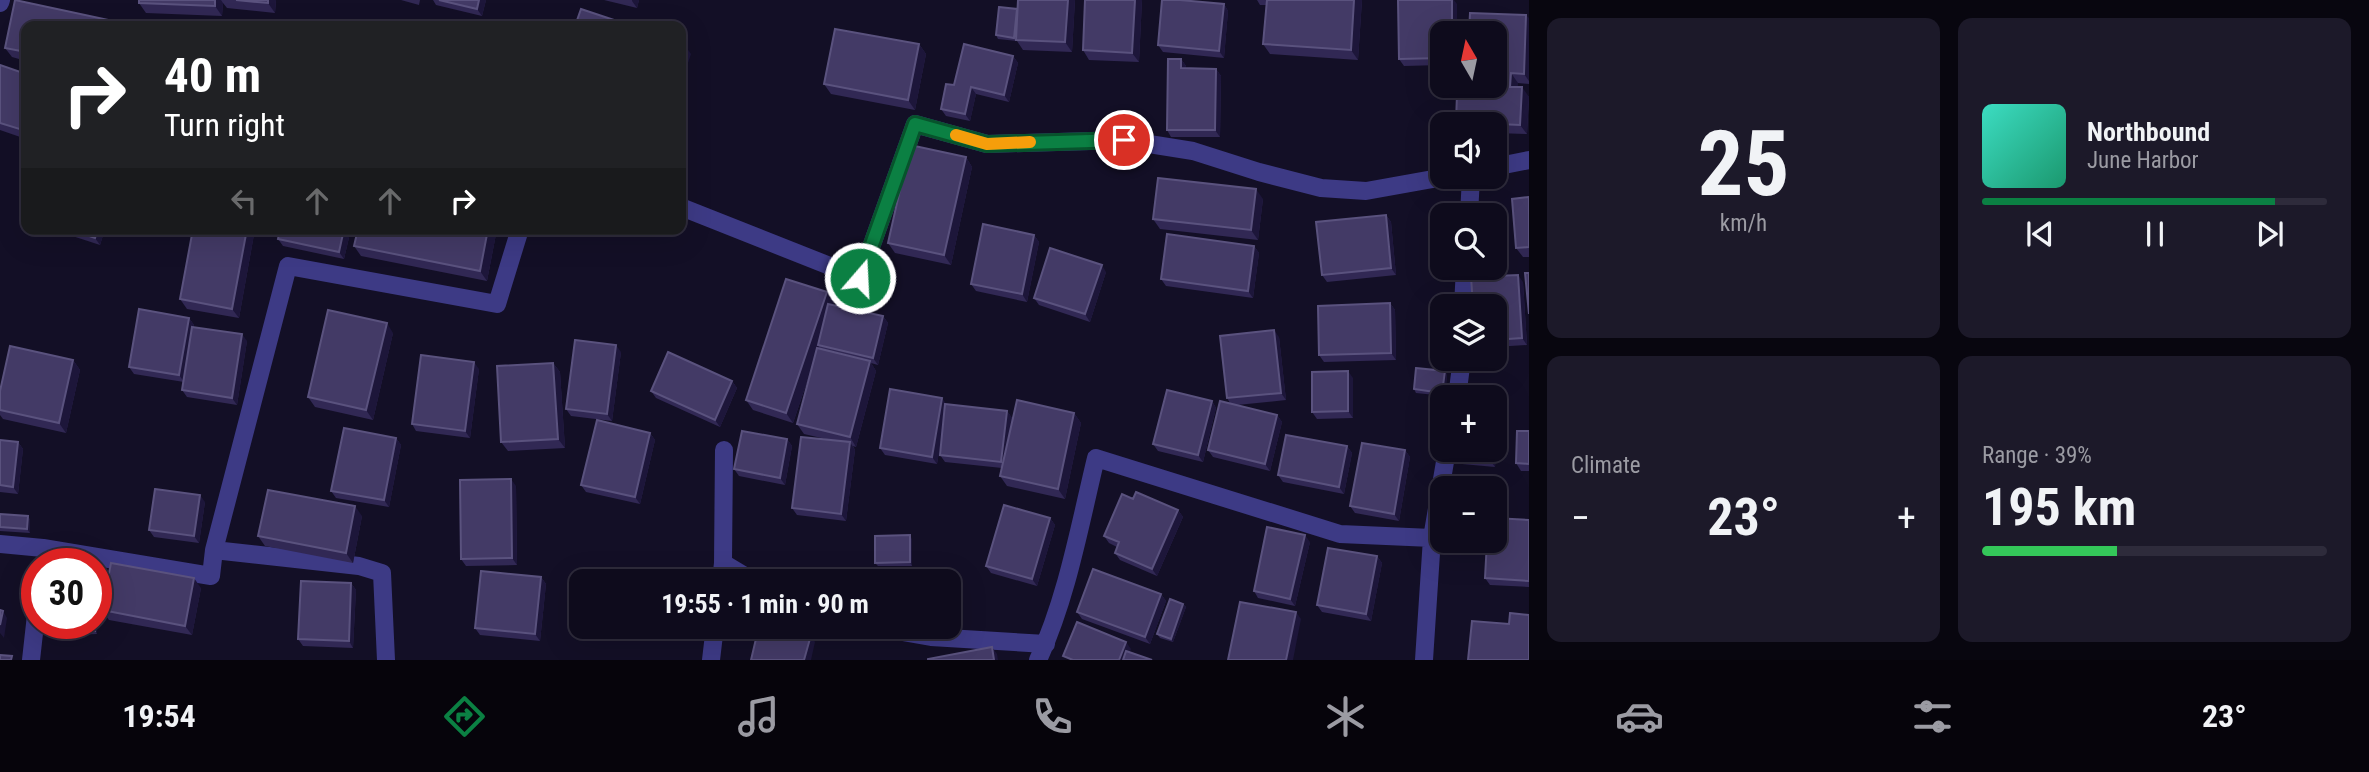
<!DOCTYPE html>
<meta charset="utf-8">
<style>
:root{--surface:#0e0b1c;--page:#1c1929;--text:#f1f3f6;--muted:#9b9ba3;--line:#2e2b3b;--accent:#0b8043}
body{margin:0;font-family:"Roboto Condensed",sans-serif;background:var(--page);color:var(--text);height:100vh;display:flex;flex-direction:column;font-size:26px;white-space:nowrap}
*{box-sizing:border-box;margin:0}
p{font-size:23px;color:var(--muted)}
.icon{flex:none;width:38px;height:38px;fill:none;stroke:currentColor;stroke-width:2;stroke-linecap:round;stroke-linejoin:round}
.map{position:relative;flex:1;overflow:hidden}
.side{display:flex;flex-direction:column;gap:18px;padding:18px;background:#08060f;width:840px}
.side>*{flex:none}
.guide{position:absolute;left:21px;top:21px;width:665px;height:214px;border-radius:14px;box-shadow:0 7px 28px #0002,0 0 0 2px var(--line);background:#202124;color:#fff;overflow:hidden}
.needle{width:46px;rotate:351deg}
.tools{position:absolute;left:1430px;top:21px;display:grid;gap:14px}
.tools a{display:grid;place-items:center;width:77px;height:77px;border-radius:14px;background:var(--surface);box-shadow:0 7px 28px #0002,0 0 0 2px var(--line);font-size:35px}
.speed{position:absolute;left:21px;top:548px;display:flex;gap:14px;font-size:35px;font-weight:700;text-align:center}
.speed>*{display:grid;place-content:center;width:91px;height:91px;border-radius:50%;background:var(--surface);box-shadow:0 7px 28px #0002,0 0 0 2px var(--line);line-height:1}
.speed .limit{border:10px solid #d22;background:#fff;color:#111}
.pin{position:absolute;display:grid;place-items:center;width:60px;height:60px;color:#fff;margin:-30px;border:4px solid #fff;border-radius:50%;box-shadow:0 2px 7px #0007}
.me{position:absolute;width:77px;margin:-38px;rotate:19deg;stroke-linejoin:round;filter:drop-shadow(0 0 5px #0008)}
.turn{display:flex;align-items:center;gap:24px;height:147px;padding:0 28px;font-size:32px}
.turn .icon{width:91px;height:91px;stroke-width:2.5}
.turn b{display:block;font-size:49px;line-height:60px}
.lanes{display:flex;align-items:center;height:66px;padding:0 28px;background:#0003;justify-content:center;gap:35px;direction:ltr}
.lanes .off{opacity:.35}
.big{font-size:52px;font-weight:700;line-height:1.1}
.side .widget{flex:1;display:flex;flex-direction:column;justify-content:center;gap:10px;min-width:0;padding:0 24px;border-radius:14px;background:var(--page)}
.side .dial{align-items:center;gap:0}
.dial b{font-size:91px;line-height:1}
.song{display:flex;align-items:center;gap:21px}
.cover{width:84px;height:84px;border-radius:10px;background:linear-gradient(135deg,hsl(170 70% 55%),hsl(160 70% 35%))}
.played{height:7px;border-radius:4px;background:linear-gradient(90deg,var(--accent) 85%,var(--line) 85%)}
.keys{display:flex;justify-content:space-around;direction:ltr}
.heat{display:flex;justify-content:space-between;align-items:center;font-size:38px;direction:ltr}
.charge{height:10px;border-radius:5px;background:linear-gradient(90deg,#34c759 39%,var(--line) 0)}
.side .tiles{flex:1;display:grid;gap:18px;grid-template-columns:repeat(2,1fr)}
.trip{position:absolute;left:569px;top:569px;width:392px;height:70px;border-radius:14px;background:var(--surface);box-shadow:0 7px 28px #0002,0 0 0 2px var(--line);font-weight:700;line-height:70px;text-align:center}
.tabs{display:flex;height:112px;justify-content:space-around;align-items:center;background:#06040b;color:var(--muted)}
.tabs .icon{width:49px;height:49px}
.tabs .on{color:var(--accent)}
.tabs b{font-size:32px;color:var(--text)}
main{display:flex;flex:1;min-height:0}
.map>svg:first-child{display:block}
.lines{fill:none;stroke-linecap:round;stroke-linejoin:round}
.street{stroke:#3d3a85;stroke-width:18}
.wall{fill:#312854}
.shaded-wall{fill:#1d163a}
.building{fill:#433a66;stroke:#5a527e;stroke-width:2}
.route-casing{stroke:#07532c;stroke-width:18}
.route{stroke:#0b8043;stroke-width:12}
.slow{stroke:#f59e0b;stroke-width:12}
</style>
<main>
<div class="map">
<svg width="1529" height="660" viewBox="0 0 1529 660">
<rect width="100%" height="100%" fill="#130f26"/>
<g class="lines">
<path class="street" d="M0 3 1 0
M1494 167 1529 160
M681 207 860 278 915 124 987 144 1124 140 1193 151 1259 172 1321 188 1366 191 1444 177
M1469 215 1471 177
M1463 306 1465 268
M1457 397 1462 359
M0 544 43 548 211 576 214 550 359 566 382 573 386 660
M214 550 288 266 497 304 520 229
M723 563 753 581
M721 581 723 563 724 450
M868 626 931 637 1046 644
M31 660 37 606
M711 660 715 626
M1038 660C1067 598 1080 524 1096 458L1340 534 1432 538
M1424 660 1432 538 1447 450"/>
</g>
<path class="wall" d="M15 0 132 25 133 26H26V61L12 57 5 48Z
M139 0H276L275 13 227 8 223 3 222 16 146 13 139 3Z
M401 0H420L419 5Z
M433 0H486L482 16 436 5Z
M604 0H639L637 8Z
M1018 0H1075L1072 52 1023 50 1017 41 998 39 996 35 1018 10Z
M1142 0 1139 62 1089 60 1083 50Z
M1257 0H1362L1358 60 1270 54 1263 44 1266 5H1260Z
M1224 4 1228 11 1224 58 1163 52 1158 45Z
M1457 4V33H1442V65L1404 66 1399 59Z
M1529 18V84L1518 83 1517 87 1529 97 1527 134 1494 133V124H1457L1456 122 1466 94Z
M919 44 926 54 915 110 831 94 824 84Z
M1013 56 1018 63 1009 102 976 94 970 121 946 116 941 109 954 85Z
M1181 59 1186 66V68L1216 69 1221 76 1220 137H1171L1167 130Z
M0 65 26 74V139L0 130Z
M966 157 972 167 951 265 895 253 888 243Z
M1529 197V257H1523L1516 248Z
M1263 199 1258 240 1160 229 1153 219Z
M1386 215 1391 222 1396 275 1327 282 1322 275Z
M51 229H105L100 245Z
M193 229H255L239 318 187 309 180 299Z
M351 229 344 259 283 246 278 239Z
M497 229 487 281 361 256 354 246Z
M1034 235 1039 242 1027 302 976 291 971 284Z
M1254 246 1259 253 1253 298 1166 286 1161 279Z
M1106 272 1090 322 1039 305 1034 298Z
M1523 282 1527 345 1494 347V306Z
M827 292 834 302 833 305 883 316 888 323 878 365 871 363 876 371 856 447 853 446 855 450 846 521 797 515 792 508 830 440 804 434 797 424 811 370 793 423 753 410 746 400Z
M1390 303 1395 310 1396 360 1324 362 1319 355Z
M189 318 194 325V327L247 341 237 405 187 397 182 390 184 382 134 374 129 367Z
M393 333 373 420 315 407 308 397Z
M1279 337 1286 400 1237 405 1277 415 1282 422 1270 471 1213 457 1208 450 1230 403 1227 398Z
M621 352 612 421 571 416 566 409Z
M73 360 80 370 66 433 3 419 0 415V391Z
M553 363 560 372 565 448 508 451 501 442Z
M479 369 470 438 416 431 412 424Z
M1447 374 1445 396 1416 393 1414 389Z
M1353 378V418L1317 419 1312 412Z
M732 381 737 388 720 427 656 398 651 391Z
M1212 401 1216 408 1203 462 1158 451 1153 444Z
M947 405 1007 411 1012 418 1011 428 1074 413 1081 423 1065 499 1007 486 1000 476 1002 468 945 462 940 455 942 433 937 464 885 455 880 448Z
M1529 431V471H1521L1516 463Z
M650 433 655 440 640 504 586 492 581 485Z
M1498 433 1495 467 1462 464 1458 457Z
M396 438 401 445 389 507 336 498 331 491Z
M787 439 792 446 785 485 739 476 734 469Z
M0 440 18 442 23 449 18 494 0 492Z
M1347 446 1352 453 1344 494 1283 482 1278 475Z
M1405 450 1410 457 1399 521 1355 513 1350 506Z
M516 486 517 565 466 566 461 559Z
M1133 499 1178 510 1183 517 1157 576 1120 560 1115 553 1117 547 1109 543 1104 536Z
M205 502 199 543 154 537 149 530Z
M0 514 28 516 30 520V533L0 531Z
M362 516 353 563 265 546 258 536Z
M1050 518 1055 525 1037 586 991 573 986 566Z
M1529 520V587L1490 585 1485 578Z
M912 539V566H878L875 563Z
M1310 542 1295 606 1258 598 1254 591Z
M1377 556 1382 563 1371 621 1322 612 1317 605Z
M541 577 546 584 540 641 480 635 475 628Z
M351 583 356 590 353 648 303 646 298 639Z
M201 588 192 635 109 620 102 610Z
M1161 594 1166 601 1150 644 1082 619 1077 612Z
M1183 604 1186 607 1173 642 1160 638 1157 634Z
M96 610 97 634 70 635 68 631 96 623Z"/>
<path class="shaded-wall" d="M215 0H221L223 3 222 16 215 6Z
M268 0H276L275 13 268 3Z
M479 0H486L482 16 477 9Z
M632 0H639L637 8 632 1Z
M1068 0H1075L1072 52 1065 42Z
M1135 0H1142L1139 62 1132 53Z
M1354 0H1362L1358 60 1351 50Z
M1452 0H1454L1457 4V33H1452Z
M1224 4 1228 11 1224 58 1219 51Z
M1526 15 1529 18V81L1524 74Z
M684 44 691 54 681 84V54Z
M919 44 926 54 915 110 908 100Z
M1013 56 1018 63 1009 102 1004 95Z
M1181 59 1186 66V75L1181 68Z
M1216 69 1221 76 1220 137 1215 130Z
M1511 73 1518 83 1517 96 1510 87Z
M971 87 976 94 970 121 965 114Z
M1522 87 1529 97 1527 134 1520 125Z
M966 157 972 167 951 265 944 255Z
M1256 189 1263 199 1258 240 1251 230Z
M1386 215 1391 222 1396 275 1391 268Z
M98 229H105L100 245 95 238Z
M247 229H255L239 318 232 309Z
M344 229H351L344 259 339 252Z
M488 229H497L487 281 480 271Z
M1034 235 1039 242 1027 302 1022 294Z
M1254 246 1259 253 1253 298 1248 291Z
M1102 265 1106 272 1090 322 1085 314Z
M1518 275 1523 282 1527 345 1522 338Z
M827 292 834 302 820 345H818L819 346 793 423 786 413Z
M1390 303 1395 310 1396 360 1391 353Z
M883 316 888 323 878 365 873 358Z
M189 318 194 325 184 382 179 375Z
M387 323 393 333 373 420 366 410Z
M1274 330 1279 337 1286 400 1281 393Z
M242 334 247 341 237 405 232 398Z
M616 345 621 352 612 421 607 414Z
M73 360 80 370 66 433 59 423Z
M870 361 876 371 856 447 850 437Z
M474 362 479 369 470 438 465 431Z
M553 363 560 372 565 448 558 439Z
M1348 371 1353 378V418L1348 411Z
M1445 371 1447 374 1445 396 1442 393Z
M732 381 737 388 720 427 715 420Z
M942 398 947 405 937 464 932 457Z
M1212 401 1216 408 1203 462 1198 455Z
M1007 411 1012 418 1006 469 1001 462Z
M1074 413 1081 423 1065 499 1058 489Z
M1277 415 1282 422 1270 471 1265 464Z
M1494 428 1498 433 1495 467 1490 460 1491 450H1494Z
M650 433 655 440 640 504 635 497Z
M396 438 401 445 389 507 384 500Z
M787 439 792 446 785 485 780 478Z
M18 442 23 449 18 494 13 487Z
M850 442 855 450 846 521 841 514Z
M1347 446 1352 453 1344 494 1339 487Z
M1405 450 1410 457 1399 521 1394 514Z
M511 479 516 486 517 565 512 558Z
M200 495 205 502 199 543 194 536Z
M355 506 362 516 353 563 346 553Z
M1178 510 1183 517 1157 576 1152 569Z
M28 516 30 520V533L27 529Z
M1050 518 1055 525 1037 586 1032 579Z
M910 535 912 539V566L910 562Z
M1305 535 1310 542 1295 606 1290 599Z
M1377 556 1382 563 1371 621 1366 614Z
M541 577 546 584 540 641 535 634Z
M194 578 201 588 192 635 185 626Z
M351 583 356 590 353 648 349 641Z
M1161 594 1166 601 1150 644 1145 637Z
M1183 604 1186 607 1173 642 1171 639Z
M96 610 97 611V634L95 631Z
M3 611 7 618 4 638 0 633V625Z
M1296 612 1301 619 1293 660H1286Z
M811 635 815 642 811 660H804Z
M1126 642 1131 649 1127 660H1119Z
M992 647 997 654 998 660H994Z"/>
<path class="building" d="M15 0 132 25V26H26V52L5 48Z
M139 0H215V6L139 3Z
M236 0H268V3Z
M439 0H479L477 9Z
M1018 0H1068L1065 42 1016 40Z
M1085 0H1135L1132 53 1083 50Z
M1162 0H1180L1224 4 1219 51 1158 45Z
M1267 0H1354L1351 50 1263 44Z
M1398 0H1452V33H1442V58L1399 59Z
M999 7 1017 9 1014 38 996 35Z
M581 9 632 26H575Z
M1470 13 1526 15 1524 74 1511 73 1510 87H1522L1520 125 1456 122 1457 94H1466V86H1494V33H1469Z
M835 29 919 44 908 100 824 84Z
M681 43 684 44 681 54Z
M964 44 1013 56 1004 95 971 87 965 114 941 109 946 84 954 85Z
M1168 59H1181V68L1216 69 1215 130H1167Z
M0 65 26 74V131L0 123Z
M910 145 966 157 944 255 888 243Z
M1158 178 1256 189 1251 230 1153 219Z
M1529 197V247L1516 248 1512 199Z
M1386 215 1391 268 1322 275 1316 222Z
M983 224 1034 235 1022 294 971 284Z
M69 229H98L95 238Z
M193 229H247L232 309 180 299Z
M280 229H344L339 252 278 239Z
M358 229H488L480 271 354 246Z
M1167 234 1254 246 1248 291 1161 279Z
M1050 248 1102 265 1085 314 1034 298Z
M1525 273H1529V314Z
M1518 275 1522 338 1494 340V306H1473L1471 277Z
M786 279 827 292 786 413 746 400Z
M1390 303 1391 353 1319 355 1318 306Z
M828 304 883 316 873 358 818 345Z
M139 309 189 318 179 375 129 367Z
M328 310 387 323 366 410 308 397Z
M192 327 242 334 232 398 182 390Z
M1274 330 1281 393 1227 398 1220 336Z
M575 340 616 345 607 414 566 409Z
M10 346 73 360 59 423 0 410V391Z
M817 348 870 361 850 437 797 424Z
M668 352 732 381 715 420 651 391Z
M421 355 474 362 465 431 412 424Z
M553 363 558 439 501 442 497 366Z
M1416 368 1445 371 1442 393 1414 389Z
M1348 371V411L1312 412V372Z
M890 389 942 398 932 457 880 448Z
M1167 390 1212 401 1198 455 1153 444Z
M1017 400 1074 413 1058 489 1000 476Z
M1220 401 1277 415 1265 464 1208 450Z
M945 404 1007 411 1001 462 940 455Z
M597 420 650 433 635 497 581 485Z
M344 428 396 438 384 500 331 491Z
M742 431 787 439 780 478 734 469Z
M1517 431H1529V464L1516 463Z
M1286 435 1347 446 1339 487 1278 475Z
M801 437 850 442 841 514 792 508Z
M0 440 18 442 13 487 0 485Z
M1362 443 1405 450 1394 514 1350 506Z
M1458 450H1491L1490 460 1458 457Z
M511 479 512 558 461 559 460 480Z
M155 489 200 495 194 536 149 530Z
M268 490 355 506 346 553 258 536Z
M1136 492 1178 510 1152 569 1115 553 1119 542 1104 536 1122 494 1133 499Z
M1004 505 1050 518 1032 579 986 566Z
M0 514 28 516 27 529 0 527Z
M1494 518 1529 520V581L1485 578 1487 541H1494Z
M1267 527 1305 535 1290 599 1254 591Z
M910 535V562L875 563V536Z
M1328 548 1377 556 1366 614 1317 605Z
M111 563 194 578 185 626 102 610Z
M1093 569 1161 594 1145 637 1077 612Z
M481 571 541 577 535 634 475 628Z
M301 581 351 583 349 641 298 639Z
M1170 599 1183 604 1171 639 1157 634Z
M1240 602 1296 612 1286 660H1228Z
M0 610 3 611 0 625Z
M1510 613 1529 615V660H1468L1472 621 1509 624Z
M1077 622 1126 642 1119 660H1073L1063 656Z
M67 623H95V631H68Z
M759 626H775L811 635 804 660H751Z
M992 647 994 660H928V659Z
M1126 651 1152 660H1123Z
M0 655 12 656 11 660H0Z"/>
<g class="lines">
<g class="route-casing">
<path id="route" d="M860 278 915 124 987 144 1124 140"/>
</g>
<use href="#route" class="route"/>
<path class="slow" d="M956 135 987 144 1030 142"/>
</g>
</svg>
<div class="tools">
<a><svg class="needle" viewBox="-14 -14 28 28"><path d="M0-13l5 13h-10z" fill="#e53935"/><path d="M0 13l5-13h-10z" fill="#9b9ba3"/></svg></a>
<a><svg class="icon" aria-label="sound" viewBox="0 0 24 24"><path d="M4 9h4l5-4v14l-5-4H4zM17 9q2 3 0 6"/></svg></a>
<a><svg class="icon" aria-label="search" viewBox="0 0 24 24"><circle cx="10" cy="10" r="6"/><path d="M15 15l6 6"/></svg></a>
<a><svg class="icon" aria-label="layers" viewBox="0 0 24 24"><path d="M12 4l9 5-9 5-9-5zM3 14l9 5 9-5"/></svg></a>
<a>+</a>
<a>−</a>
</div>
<div class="speed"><div class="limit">30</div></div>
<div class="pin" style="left:1124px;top:140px;background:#d93025"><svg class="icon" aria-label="arrive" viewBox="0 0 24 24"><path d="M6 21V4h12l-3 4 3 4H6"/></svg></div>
<svg class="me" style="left:860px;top:278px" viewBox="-20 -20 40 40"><circle r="17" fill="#0b8043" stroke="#fff" stroke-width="3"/><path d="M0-11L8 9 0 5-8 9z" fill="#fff"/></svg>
<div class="trip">19:55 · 1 min · 90 m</div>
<div class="guide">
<div class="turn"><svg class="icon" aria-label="right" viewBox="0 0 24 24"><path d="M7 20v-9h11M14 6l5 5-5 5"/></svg><div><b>40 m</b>Turn right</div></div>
<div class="lanes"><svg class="icon off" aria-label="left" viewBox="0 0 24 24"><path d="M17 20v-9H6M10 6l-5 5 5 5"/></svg><svg class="icon off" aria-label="ahead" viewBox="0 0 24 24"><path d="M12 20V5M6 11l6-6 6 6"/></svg><svg class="icon off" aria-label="ahead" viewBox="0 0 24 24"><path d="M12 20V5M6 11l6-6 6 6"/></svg><svg class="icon" aria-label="right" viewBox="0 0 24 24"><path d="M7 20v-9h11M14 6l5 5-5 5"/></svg></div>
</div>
</div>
<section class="side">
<div class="tiles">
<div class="widget dial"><b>25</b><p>km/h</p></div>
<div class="widget">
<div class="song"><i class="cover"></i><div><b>Northbound</b><p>June Harbor</p></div></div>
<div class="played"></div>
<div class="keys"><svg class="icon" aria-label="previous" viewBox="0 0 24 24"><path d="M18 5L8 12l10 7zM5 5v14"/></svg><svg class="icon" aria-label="pause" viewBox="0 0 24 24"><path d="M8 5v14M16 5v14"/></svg><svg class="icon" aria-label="next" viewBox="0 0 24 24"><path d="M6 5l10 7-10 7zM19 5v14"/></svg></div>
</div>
<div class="widget"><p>Climate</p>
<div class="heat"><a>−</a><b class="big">23°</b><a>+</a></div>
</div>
<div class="widget"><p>Range · 39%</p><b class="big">195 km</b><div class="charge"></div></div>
</div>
</section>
</main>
<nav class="tabs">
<b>19:54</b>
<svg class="icon on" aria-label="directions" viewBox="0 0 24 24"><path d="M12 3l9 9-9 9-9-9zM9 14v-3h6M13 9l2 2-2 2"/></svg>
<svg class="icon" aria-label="music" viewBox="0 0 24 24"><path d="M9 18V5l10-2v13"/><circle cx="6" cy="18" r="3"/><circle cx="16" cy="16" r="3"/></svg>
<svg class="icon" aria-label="phone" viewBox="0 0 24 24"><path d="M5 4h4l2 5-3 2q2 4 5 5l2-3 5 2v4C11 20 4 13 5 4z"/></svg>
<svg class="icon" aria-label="climate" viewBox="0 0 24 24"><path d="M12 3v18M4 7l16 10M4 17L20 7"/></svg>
<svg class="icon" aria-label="car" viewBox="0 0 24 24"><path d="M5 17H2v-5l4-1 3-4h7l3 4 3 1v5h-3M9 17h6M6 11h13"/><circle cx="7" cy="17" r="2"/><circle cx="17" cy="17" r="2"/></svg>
<svg class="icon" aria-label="filters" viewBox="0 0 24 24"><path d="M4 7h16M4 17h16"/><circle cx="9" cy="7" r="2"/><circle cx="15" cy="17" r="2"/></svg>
<b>23°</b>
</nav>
